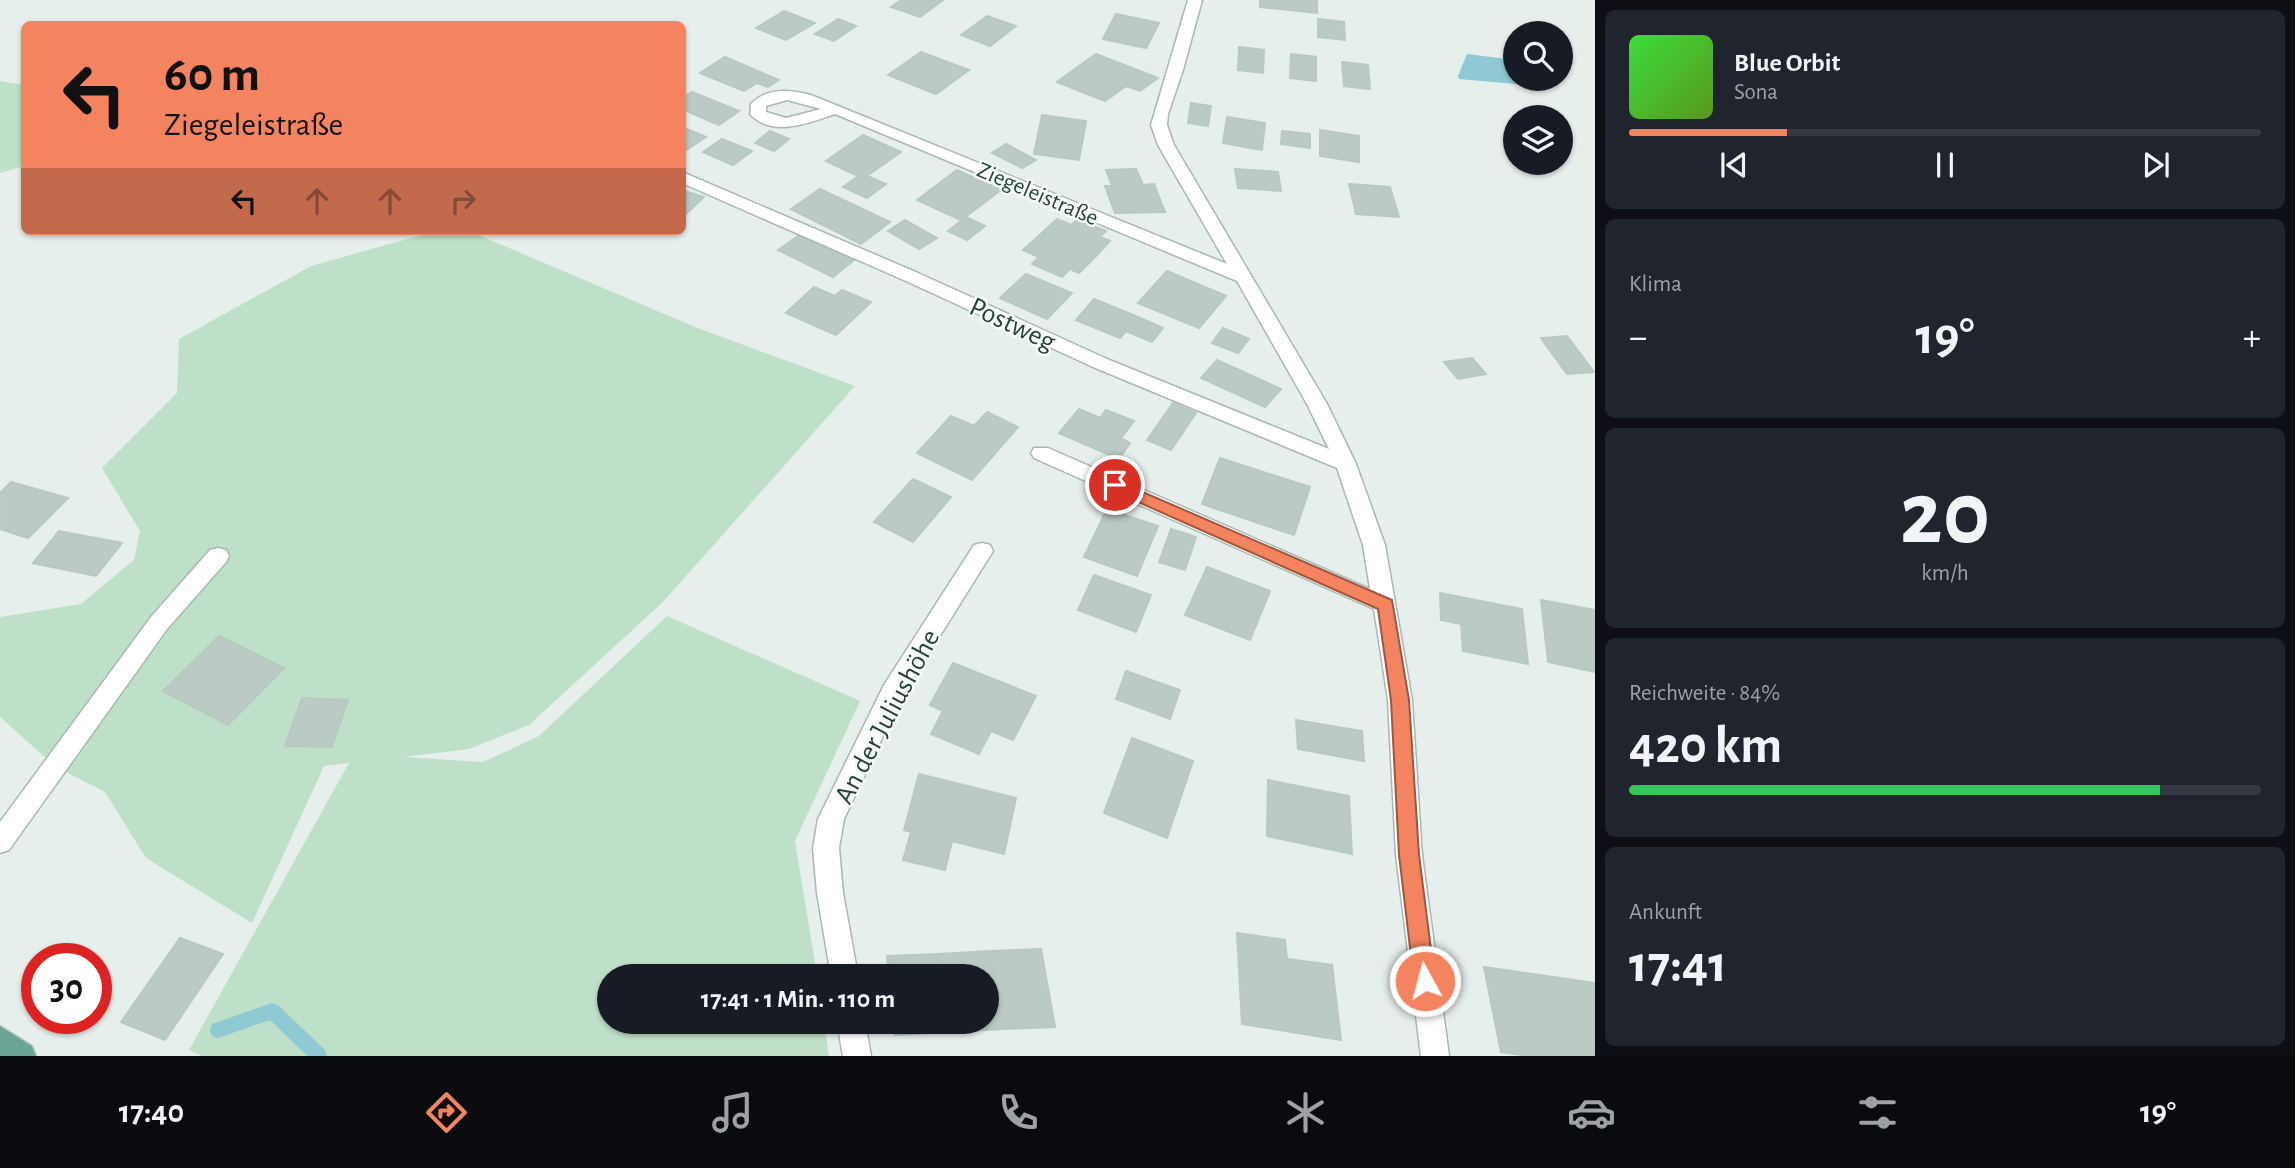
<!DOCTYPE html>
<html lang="de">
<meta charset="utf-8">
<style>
:root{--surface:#171b24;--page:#20242c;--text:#f1f3f6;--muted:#9ea1a6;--line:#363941;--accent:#f4845f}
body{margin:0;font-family:"Alegreya Sans",sans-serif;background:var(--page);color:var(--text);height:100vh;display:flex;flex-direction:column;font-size:26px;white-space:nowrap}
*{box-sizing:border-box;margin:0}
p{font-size:23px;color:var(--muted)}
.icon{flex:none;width:38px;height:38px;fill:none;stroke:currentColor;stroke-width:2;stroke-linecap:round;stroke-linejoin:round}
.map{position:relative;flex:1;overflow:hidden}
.sheet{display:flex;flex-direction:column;gap:10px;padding:10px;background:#0d0f14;width:700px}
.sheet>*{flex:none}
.banner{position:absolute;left:21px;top:21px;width:665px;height:214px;border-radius:10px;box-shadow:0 2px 5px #0004;background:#f4845f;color:#111;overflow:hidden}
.tools{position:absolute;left:1503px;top:21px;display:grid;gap:14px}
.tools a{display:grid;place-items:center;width:70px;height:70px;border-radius:50%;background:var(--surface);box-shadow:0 2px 5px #0004;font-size:35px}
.speed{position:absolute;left:21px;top:943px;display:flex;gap:14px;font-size:35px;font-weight:700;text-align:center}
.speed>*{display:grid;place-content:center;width:91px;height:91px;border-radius:50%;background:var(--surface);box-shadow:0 2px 5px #0004;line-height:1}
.speed .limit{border:10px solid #d22;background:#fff;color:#111}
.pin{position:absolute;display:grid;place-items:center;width:60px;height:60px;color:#fff;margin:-30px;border:4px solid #fff;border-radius:50%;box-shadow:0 2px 7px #0007}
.me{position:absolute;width:77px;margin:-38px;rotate:353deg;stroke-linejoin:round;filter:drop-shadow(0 0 5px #0008)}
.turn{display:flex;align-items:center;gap:24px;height:147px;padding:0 28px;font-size:32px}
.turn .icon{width:91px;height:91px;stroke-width:2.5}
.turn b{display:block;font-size:49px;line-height:60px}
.lanes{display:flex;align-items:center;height:66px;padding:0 28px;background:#0003;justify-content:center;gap:35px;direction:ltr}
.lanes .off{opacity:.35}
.big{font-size:52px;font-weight:700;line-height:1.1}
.sheet .tile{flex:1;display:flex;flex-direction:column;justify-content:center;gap:10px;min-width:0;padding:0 24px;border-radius:10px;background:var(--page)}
.sheet .dial{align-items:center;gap:0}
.dial b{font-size:91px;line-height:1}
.song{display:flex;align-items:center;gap:21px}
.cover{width:84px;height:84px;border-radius:10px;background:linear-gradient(135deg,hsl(120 70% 55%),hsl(90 70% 35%))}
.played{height:7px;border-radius:4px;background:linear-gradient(90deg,var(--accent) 25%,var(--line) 25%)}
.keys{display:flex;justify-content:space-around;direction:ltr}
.heat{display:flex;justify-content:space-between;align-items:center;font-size:38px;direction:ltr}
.charge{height:10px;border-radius:5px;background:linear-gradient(90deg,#34c759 84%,var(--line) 0)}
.trip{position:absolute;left:597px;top:964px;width:402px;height:70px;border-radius:35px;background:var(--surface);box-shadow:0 2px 5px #0004;font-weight:700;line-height:70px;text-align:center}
.tabs{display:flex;height:112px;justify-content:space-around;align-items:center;background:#090b0e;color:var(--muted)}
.tabs .icon{width:49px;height:49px}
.tabs .current{color:var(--accent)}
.tabs b{font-size:32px;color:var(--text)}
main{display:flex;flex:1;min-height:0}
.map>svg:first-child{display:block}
.green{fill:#bfe0c8}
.water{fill:#8ec9d4}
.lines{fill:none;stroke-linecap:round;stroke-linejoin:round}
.stream{fill:#8ec9d4;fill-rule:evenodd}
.building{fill:#bbcac4;stroke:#b8c9c2;stroke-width:2}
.minor-casing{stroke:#a8b8b2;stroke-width:3}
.major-casing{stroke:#c2cac8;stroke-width:3}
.minor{fill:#fff;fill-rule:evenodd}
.major{fill:#6aa596;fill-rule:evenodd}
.route{fill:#f4845f;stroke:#9f563e;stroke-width:2}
.labels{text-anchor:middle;stroke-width:5;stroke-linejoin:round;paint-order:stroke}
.far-street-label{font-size:23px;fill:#24423a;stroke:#f7fbf9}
.street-label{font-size:28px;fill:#24423a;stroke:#f7fbf9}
</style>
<main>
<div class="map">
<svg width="1595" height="1056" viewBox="0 0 1595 1056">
<rect width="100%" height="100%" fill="#e6efeb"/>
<path class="green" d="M0 81 24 85V166L0 173Z
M436 231H469L695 327 855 386 663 602 529 725 469 749 404 757 483 762 539 736 667 616 860 701 795 841 817 976H609V1022H824L829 1056H202L189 1050 349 763 324 766 252 923 146 858 105 792 56 767 0 717V617L81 604 134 560 140 531 102 468 177 393 179 339 311 266Z"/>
<path class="water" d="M1467 54 1515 60 1516 79 1548 81 1527 85 1459 79 1458 76Z"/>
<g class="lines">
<path class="stream" d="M272 1003 278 1005 325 1050 327 1056H307L270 1020 218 1038 212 1036 210 1030 212 1024Z"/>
</g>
<path class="building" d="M901 0H943L920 17 891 7Z
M1260 0H1317V13L1260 7Z
M784 11 815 23 786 40 756 28Z
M1116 14 1159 23 1153 35 1109 27Z
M987 16 1016 26 990 46 961 35Z
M838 19 856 26 834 41 815 34Z
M1318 19 1344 22 1345 40 1318 37Z
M1109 27 1153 35 1146 48 1103 39Z
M1239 47 1264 50 1263 73 1238 70Z
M921 52 969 70 936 94 888 75Z
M1096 54 1158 78 1140 91 1126 86 1105 101 1057 82Z
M1291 54 1316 57V81L1290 78Z
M725 57 779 80 768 87 757 83 744 91 700 73Z
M1342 62 1368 65 1370 89 1344 86Z
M692 92 739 111 719 125 682 109V98Z
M1191 103 1211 106 1208 126 1188 123Z
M1042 115 1086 121 1079 160 1034 154Z
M1227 117 1265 123 1262 150 1223 143Z
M682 127 706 137 682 153Z
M1320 130 1359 136V162L1320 156Z
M770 131 789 139 774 151 755 143Z
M1282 131 1310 134V148L1281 144Z
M863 135 901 152 867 176 886 184 867 198 843 187 858 176 826 161Z
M722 139 752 151 733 165 703 152Z
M1006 144 1036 160 1022 168 992 153Z
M1136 169 1143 185 1154 184 1165 212 1115 213 1105 186H1112L1106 170Z
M1235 169 1278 172 1281 191 1238 188Z
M957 170 1001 190 961 220 917 200Z
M1349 184 1390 187 1399 217 1356 214Z
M820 189 890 222 861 244 791 209Z
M682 190 704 197 682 218Z
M966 217 985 226 967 240 948 231Z
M1057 219 1071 225 1077 220 1106 231 1100 237 1110 241 1096 256 1042 233Z
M905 220 937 238 919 249 888 231Z
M1042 233 1096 256 1079 273 1070 269 1062 277 1032 264 1039 257 1023 250Z
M801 234 854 260 833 277 778 250Z
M1167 271 1226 296 1199 328 1138 303Z
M1026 274 1072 293 1047 319 1000 298Z
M814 287 835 296 842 290 871 302 836 335 786 313Z
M1094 299 1138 317 1163 328 1152 342 1126 331 1120 338 1076 320Z
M1223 328 1249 339 1238 353 1212 343Z
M1567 336 1594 372 1567 374 1541 338Z
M1472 358 1486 374 1458 379 1444 362Z
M1217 360 1281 389 1265 407 1201 378Z
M1173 403 1196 413 1171 450 1147 440Z
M1079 409 1100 418 1106 410 1134 421 1121 438 1130 443 1119 459 1059 433Z
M987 412 1018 427 972 480 917 453 951 416 974 426Z
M1220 458 1310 487 1294 535 1202 504Z
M913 479 951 497 913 542 874 522Z
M11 482 68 498 28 538 0 529V493Z
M1107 509 1158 526 1137 576 1084 557Z
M1171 529 1196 537 1185 570 1159 562Z
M59 531 122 543 96 576 33 563Z
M1207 567 1270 591 1250 640 1185 615Z
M1094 575 1151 595 1136 632 1078 610Z
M1440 593 1522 609 1528 664 1463 651 1461 624 1441 620Z
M1541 600 1595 610V672L1548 662Z
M219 636 284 668 228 725 163 691Z
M953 663 1036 696 1013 740 991 731 979 754 931 734 943 711 930 705Z
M1126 671 1180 690 1170 719 1116 699Z
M302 698 348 700 332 747 285 746Z
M1296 720 1362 731 1364 761 1298 749Z
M1132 738 1193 761 1167 838 1104 813Z
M919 774 1016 798 1004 854 952 841 945 870 903 860 911 832 904 830Z
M1268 780 1349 796 1352 854 1267 836Z
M1237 933 1285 940 1287 959 1332 965 1341 1040 1242 1024Z
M180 938 223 954 165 1040 121 1022Z
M1041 949 1055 1027 1002 1029 990 951Z
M990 951 1002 1029 948 1032 947 1022H987V976H942L939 954Z
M939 954 942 976H889L887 956Z
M1484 967 1595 983V1056H1529L1501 1052Z
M894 1022H947L948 1032 895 1035Z"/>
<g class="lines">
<g class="minor-casing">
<path id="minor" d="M1188 0H1202L1183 70 1168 114 1167 125 1174 145 1327 404 1356 464 1385 545 1412 700 1422 855 1449 1056H1421L1396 855 1388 700 1374 609 1034 458 1031 453 1034 448H1048L1370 589 1363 545 1337 468 1093 367 906 281 682 183V172L918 273 1107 359 1329 449 1307 404 1237 281 835 114C809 123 772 138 750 114L751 104C767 87 791 90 811 95L1227 264 1158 145 1151 125ZM787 100 821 109 786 118 766 112V106Z
M982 543 990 545 993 551 901 698 844 819 839 848 843 893 858 976H831L817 893 813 848 818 819 884 685 974 545Z
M218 548 226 550 229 556 226 562 167 629 9 850 0 853V822L151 617 210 550Z
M837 1022H865L871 1056H843Z"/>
</g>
<g class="major-casing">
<path id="major" d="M0 1026 32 1046 36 1056H0Z"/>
</g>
<use href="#minor" class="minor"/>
<use href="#major" class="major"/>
</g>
<path class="route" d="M1115 480 1392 600 1409 700 1419 855 1435 981 1432 988 1425 991 1417 988 1414 981 1399 855 1391 700 1378 609 1109 489 1107 485 1109 482Z"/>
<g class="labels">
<g class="far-street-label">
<text transform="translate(1038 193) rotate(23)" y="8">Ziegeleistraße</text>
</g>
<g class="street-label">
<text transform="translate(1013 323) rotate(25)" y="10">Postweg</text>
<text transform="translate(886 716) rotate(-62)" y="10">An der Juliushöhe</text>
</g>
</g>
</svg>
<div class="tools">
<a><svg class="icon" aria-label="search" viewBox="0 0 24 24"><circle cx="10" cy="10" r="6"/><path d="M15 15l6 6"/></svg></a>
<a><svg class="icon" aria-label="layers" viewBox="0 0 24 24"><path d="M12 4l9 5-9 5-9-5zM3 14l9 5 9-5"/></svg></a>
</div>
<div class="speed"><div class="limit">30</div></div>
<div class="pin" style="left:1115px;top:485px;background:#d93025"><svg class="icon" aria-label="arrive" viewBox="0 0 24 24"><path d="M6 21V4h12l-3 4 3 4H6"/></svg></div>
<svg class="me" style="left:1425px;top:981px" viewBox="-20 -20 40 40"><circle r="17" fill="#f4845f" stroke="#fff" stroke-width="3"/><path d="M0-11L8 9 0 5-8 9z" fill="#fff"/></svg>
<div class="trip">17:41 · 1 Min. · 110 m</div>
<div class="banner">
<div class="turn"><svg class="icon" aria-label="left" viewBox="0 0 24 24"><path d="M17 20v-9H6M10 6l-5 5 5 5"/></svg><div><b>60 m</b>Ziegeleistraße</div></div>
<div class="lanes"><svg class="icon" aria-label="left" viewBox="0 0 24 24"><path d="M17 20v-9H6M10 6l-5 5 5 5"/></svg><svg class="icon off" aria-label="ahead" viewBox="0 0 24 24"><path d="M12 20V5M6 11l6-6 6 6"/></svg><svg class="icon off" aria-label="ahead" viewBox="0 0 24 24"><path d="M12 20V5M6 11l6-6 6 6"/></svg><svg class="icon off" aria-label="right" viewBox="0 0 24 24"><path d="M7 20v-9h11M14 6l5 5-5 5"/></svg></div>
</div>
</div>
<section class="sheet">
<div class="tile">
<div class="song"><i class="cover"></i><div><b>Blue Orbit</b><p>Sona</p></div></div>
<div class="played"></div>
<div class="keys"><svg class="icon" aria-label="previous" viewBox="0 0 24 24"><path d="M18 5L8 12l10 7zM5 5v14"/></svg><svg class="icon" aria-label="pause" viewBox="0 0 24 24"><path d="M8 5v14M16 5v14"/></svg><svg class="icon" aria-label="next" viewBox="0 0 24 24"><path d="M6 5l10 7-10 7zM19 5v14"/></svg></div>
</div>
<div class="tile"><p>Klima</p>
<div class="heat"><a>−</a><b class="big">19°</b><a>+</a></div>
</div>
<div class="tile dial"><b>20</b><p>km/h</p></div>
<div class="tile"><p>Reichweite · 84%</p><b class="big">420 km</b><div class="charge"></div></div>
<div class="tile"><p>Ankunft</p><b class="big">17:41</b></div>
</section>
</main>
<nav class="tabs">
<b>17:40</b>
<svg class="icon current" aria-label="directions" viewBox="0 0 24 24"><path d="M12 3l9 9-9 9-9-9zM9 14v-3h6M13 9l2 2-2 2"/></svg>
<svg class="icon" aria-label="music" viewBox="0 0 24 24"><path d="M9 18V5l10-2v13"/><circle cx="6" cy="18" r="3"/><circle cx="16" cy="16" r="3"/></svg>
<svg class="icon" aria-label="phone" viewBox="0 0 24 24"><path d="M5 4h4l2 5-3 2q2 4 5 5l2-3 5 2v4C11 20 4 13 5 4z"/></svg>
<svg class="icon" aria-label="climate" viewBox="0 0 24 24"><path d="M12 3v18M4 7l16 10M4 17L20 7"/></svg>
<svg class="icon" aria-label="car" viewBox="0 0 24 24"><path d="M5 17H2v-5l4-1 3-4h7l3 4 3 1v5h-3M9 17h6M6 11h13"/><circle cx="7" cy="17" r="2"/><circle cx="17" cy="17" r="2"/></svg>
<svg class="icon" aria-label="filters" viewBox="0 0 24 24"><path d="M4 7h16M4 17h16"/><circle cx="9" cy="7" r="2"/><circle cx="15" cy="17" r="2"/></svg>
<b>19°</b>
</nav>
